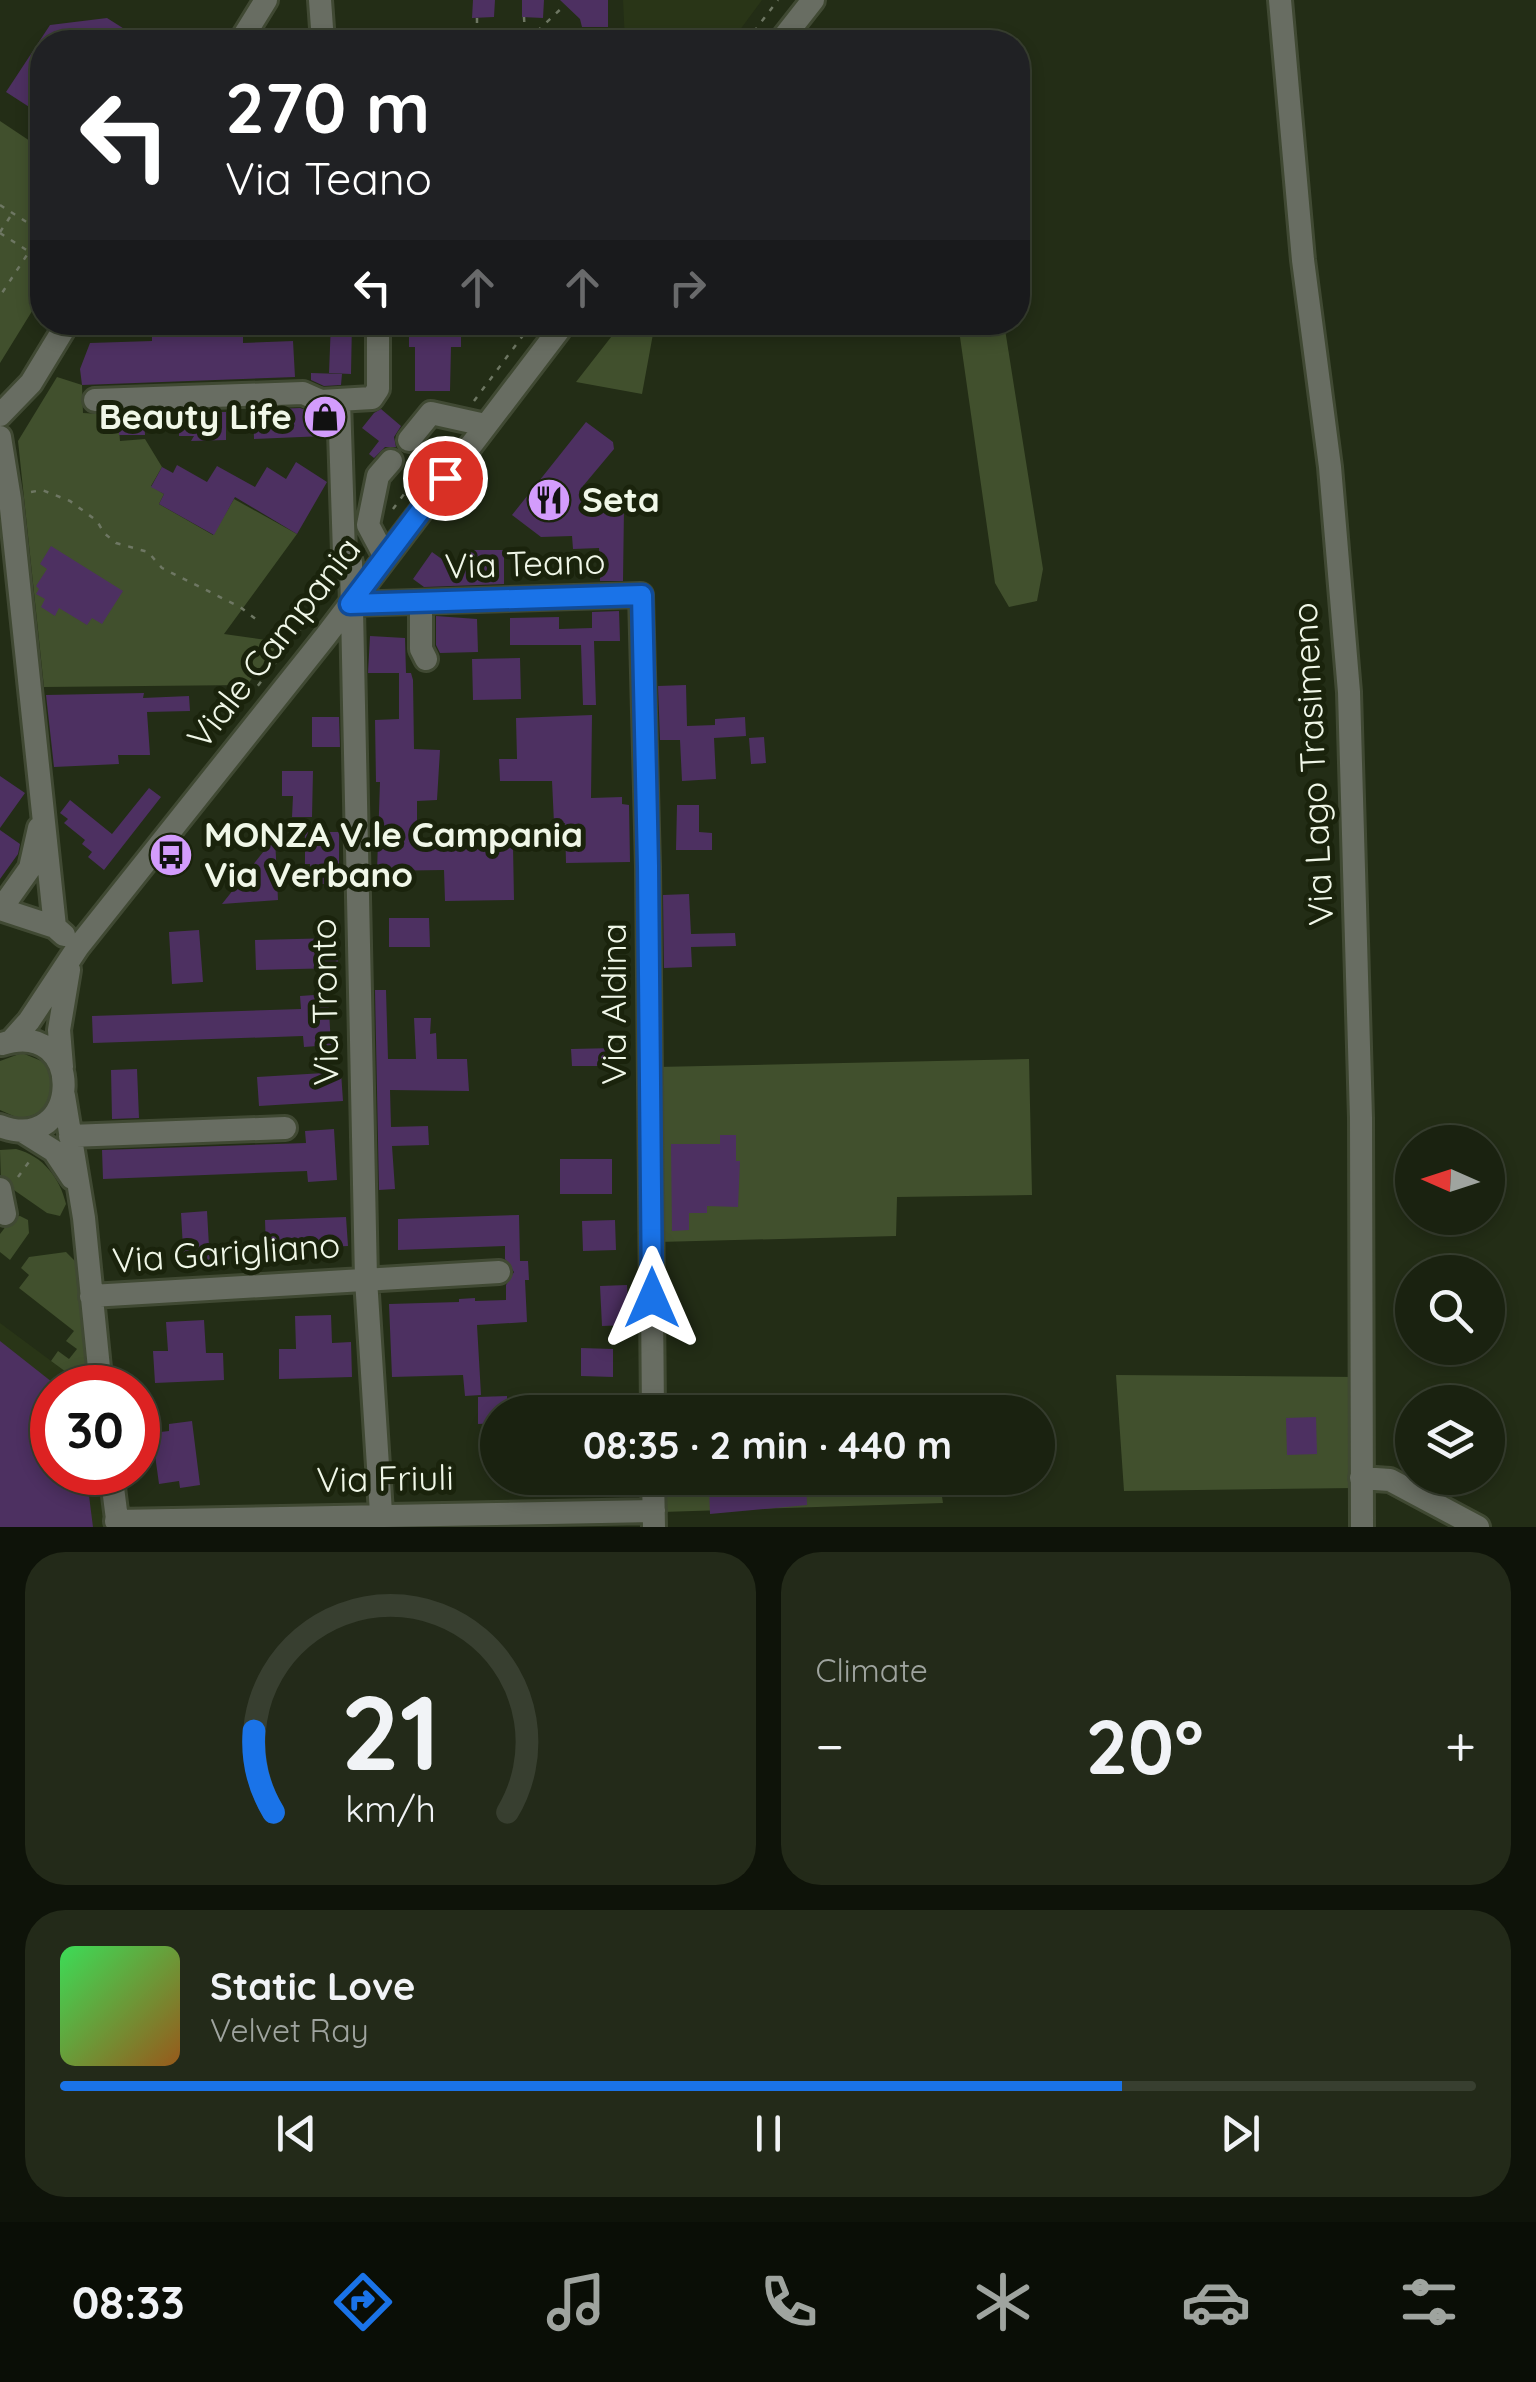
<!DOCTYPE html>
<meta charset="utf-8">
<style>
:root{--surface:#1a2210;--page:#232a19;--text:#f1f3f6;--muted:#9fa49f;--line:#383f30;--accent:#1a73e8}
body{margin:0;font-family:Quicksand,sans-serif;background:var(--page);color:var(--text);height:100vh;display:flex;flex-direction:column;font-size:38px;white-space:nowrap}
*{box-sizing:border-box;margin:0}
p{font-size:32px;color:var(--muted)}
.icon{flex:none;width:55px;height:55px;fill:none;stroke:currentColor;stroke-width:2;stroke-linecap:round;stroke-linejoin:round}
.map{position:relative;height:1527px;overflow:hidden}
.side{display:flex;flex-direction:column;gap:25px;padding:25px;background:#0e1309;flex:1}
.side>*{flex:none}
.banner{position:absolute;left:30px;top:30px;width:1000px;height:305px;border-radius:40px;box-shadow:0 5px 15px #0003,0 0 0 2px var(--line);background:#202124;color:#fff;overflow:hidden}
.needle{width:65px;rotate:273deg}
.buttons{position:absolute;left:1395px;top:1125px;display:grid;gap:20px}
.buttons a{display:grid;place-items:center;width:110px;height:110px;border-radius:50%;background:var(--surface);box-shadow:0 5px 15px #0003,0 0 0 2px var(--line);font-size:50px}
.speed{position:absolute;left:30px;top:1365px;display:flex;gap:20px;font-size:50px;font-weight:700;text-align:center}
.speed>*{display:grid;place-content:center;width:130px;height:130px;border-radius:50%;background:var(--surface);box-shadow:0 5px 15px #0003,0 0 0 2px var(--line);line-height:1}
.speed .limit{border:15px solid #d22;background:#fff;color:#111}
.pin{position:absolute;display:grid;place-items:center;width:85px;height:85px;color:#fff;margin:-42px;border:5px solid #fff;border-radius:50%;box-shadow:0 2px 10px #0007}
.me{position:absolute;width:110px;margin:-55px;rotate:0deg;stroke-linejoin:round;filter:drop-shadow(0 0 8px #0008)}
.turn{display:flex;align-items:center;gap:35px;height:210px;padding:0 30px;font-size:45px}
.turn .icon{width:130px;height:130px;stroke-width:2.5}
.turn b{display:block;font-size:70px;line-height:85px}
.lanes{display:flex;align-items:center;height:95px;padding:0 30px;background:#0003;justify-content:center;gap:50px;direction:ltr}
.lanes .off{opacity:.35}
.big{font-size:75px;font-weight:700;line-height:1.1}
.side .tile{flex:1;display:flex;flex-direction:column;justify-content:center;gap:15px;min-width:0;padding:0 35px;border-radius:40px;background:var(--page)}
.side .dial{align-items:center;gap:0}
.dial svg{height:260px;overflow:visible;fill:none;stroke:var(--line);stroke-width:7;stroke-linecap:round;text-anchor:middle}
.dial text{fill:var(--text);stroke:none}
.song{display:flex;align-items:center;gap:30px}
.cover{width:120px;height:120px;border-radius:15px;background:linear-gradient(135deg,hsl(130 70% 55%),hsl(30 70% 35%))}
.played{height:10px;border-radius:5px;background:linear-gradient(90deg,var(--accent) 75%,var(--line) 75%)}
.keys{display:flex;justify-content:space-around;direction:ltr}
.heat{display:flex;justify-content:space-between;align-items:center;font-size:55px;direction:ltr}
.side .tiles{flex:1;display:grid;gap:25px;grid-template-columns:1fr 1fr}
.tile:last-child{grid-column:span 2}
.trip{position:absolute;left:480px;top:1395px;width:575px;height:100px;border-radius:50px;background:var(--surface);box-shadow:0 5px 15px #0003,0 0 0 2px var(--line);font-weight:700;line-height:100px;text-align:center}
.tab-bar{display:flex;height:160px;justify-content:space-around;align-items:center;background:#0a0e06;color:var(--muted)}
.tab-bar .icon{width:70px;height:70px}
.tab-bar .on{color:var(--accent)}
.tab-bar b{font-size:45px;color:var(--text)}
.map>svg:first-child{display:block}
.built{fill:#293517}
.green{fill:#41502d}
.building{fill:#4d3061}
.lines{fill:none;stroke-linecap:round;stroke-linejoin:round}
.minor-casing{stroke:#404933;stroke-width:28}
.path{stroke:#6e7763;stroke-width:2.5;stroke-dasharray:5 8;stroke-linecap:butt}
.minor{stroke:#686d62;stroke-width:22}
.route-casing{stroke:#114b97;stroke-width:25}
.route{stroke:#1a73e8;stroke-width:18}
.labels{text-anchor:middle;stroke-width:10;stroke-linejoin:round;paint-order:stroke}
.poi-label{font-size:35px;font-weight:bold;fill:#f0f7e8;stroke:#1a230c;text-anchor:start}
.street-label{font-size:35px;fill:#f0f7e8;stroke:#1a230c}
</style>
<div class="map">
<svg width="1536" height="1527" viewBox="0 0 1536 1527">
<rect width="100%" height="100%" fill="#232d16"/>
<path class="built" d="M623 0H762L731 42H625Z
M0 1323 66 1372 88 1370 90 1387 52 1388V1472L99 1473 105 1527H0Z"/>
<path class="green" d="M0 121 42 149V295L0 363Z
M622 323H655L642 394 576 382Z
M958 323H1004L1043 569 1037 601 1009 607 995 583Z
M57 377 82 385 83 413 118 415 120 441 145 439 162 467 151 486 164 494 159 504 213 535 234 499 297 534 224 634 280 642 247 685 44 687 18 441Z
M22 1053 44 1062C61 1088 51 1117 18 1118L0 1110V1061Z
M1029 1059 1032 1195 897 1197 896 1236 658 1242 656 1067Z
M16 1149C43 1156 60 1178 66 1204L60 1216 47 1213 1 1181 0 1150Z
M20 1216 28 1220 29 1233 10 1260 0 1252V1234L13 1217Z
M66 1252 76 1262 88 1370 85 1375 66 1372 51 1361 58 1351 69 1359 77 1349 66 1341 74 1331 19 1288 29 1275 21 1268 29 1257Z
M1116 1375 1357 1377 1354 1488 1124 1491Z
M660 1401H807V1412H660Z
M662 1478H939L943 1503 662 1512Z"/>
<path class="building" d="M473 0H495L494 17 472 18Z
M522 0H544L543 18 522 17Z
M560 0H608V27H582L580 19Z
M107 18 145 42H42V104L37 112 6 92 50 25Z
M152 322H216V335L243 334V343L293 341 295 377 82 385 80 369 90 343 152 341Z
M331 322H352L351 374 329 373Z
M409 323H461V347H451L450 391H415V347H409Z
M311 373 342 374 341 385 324 386 311 380Z
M300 408 324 416 325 436 254 439 253 410Z
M381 409 401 426 394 437 396 447H385L374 458 369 454 379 441 362 428 374 413Z
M179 412H226V440L191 441 194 436H179Z
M144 414 145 435H119L118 415Z
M586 422 613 442 614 449 583 486 612 509 624 508 623 581H600L599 548 573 549 572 536 541 537 512 515Z
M296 462 327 482 297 534 235 497 214 535 159 504 164 494 151 487 162 467 173 473 177 465 207 482 217 466 255 487 267 467 286 479Z
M51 546 123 591 102 624 92 618 87 625 59 608 55 616 41 607 45 599 36 594 39 589 36 586 47 569 40 564Z
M464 550H504V584L424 587 413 579 432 552 464 575Z
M619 611 620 641H594L596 705H583L581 645H510V618L559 617V629L592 628V612Z
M436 616 477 619 478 652 440 653 436 645Z
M370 636 405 638 406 673H411L413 680 414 749 440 750 437 800 417 801V843L456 842V832H519V846H513L514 900 445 901 444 870 377 871 380 782H376L375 720 399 719V673H368Z
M520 658 521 699 473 700 472 659Z
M686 685 687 726 715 725V719L745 717 746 736 714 738 716 779 682 781 680 740H660L658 686Z
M144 693 143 698 189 696 190 711 147 712 150 755H118L119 764 54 767 46 695Z
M592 715 591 798 622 797V804L629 805 630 862 566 863 565 823H554L552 781H500L499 759H517L516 718Z
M312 717H339L340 747H312Z
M764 737 766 763 751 764 749 738Z
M282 771H313L312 817H292L293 796H282Z
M0 776 25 793 0 828Z
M149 788 161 797 104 870 88 857 92 852 82 844 85 840 64 823 68 819 60 813 70 800 112 834Z
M677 805H699V832L712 833V850H676Z
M0 830 20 844 18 854 0 879Z
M305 832H339V884H310V864H305Z
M275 837 278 900 222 904Z
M689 894 691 934 735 933 736 946 691 947 692 967 664 968 663 895Z
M389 918H429L430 947H389Z
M199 930 203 982 172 984 169 932Z
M337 938 338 968 256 970 255 940Z
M375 990H386L388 1059H416L414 1018H431L430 1034 436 1033 437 1059H467L469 1091 390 1090 391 1127 428 1126 429 1145 392 1146 395 1189 379 1190Z
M328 994 331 1045 304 1047 303 1036 93 1043 92 1016 301 1009 300 996Z
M615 1048V1066H572L571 1049Z
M137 1069 139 1118 112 1119 111 1070Z
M341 1072 343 1101 259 1106 257 1077Z
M334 1129 337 1180 308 1182 307 1171 103 1179 102 1150 306 1143 305 1131Z
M720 1135H736V1161H740L738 1207 707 1206V1213H689V1230L672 1231 671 1144H720Z
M560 1159H612V1194H560Z
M207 1211 210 1264 184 1266 181 1213Z
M519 1215 520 1261H528L529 1280H525L527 1322 477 1325 481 1395 465 1396 463 1375 392 1377 389 1304 459 1302V1299L475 1298V1301L506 1300V1285L514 1272 505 1259V1246L398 1250V1219Z
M346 1217 348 1246 266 1249 265 1220Z
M615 1220 616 1250 583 1251 582 1221Z
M627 1285 629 1325 602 1326 600 1286Z
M331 1315 332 1343 351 1342 352 1377 279 1379V1349H296L295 1316Z
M204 1320 206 1353H223L224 1380 155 1383 153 1351H168L166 1322Z
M0 1341 52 1382V1472H86L93 1527H0Z
M581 1348 613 1349V1377L581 1376Z
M507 1396V1412H498V1423L478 1424V1397Z
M1316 1417 1317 1454 1287 1455 1286 1418Z
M192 1421 200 1485 180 1488 179 1481 159 1484 152 1433 169 1431V1424Z
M671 1478H695L696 1491 671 1492Z
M806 1480 807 1505 710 1514 709 1486Z"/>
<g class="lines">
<g class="minor-casing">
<path id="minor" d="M320 0 323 42
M1280 0 1303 260 1330 467 1349 692 1361 1118 1362 1527
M240 42 266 0
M780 42 813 0
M95 400 303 393 321 401 372 398 378 389V322
M339 401 344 553 351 562 366 1279 381 1513
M0 415 31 383 68 322
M0 437 10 499 55 927
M409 440 431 413 485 425
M385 557 368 525 378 476 391 461
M421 602V649L426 659
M350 604 641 595 648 867 653 1412
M0 909 55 927 64 935
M1 909 30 868 39 828
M11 1041 29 1021 78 947 325 637 565 322
M62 1067 59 1030 69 970
M64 1096 84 1218 101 1388
M0 1126C82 1157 87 1017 2 1044
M22 1131 54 1151 72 1178
M70 1136 285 1128
M0 1189 5 1214
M91 1296 499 1272
M111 1472 118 1527
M653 1478 654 1527
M1361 1478 1390 1480 1478 1527
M116 1521 654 1511"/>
</g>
<path class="path" d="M524 17 525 35
M477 18V35
M344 40 532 36 565 5
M746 42 778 0
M0 205 42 232 0 296
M0 232 12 214
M0 233 42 260
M474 401 533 322
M31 492 42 490 70 501 97 521 104 533 116 543 148 552 162 568 240 607 257 620
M393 509 445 439
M250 696 330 591
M18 1177 31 1159"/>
<use href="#minor" class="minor"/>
</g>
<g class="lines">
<g class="route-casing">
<path id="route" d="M445 478 350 604 642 595 648 866 652 1298"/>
</g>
<use href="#route" class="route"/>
</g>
<defs>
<g id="shop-disc" transform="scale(2.25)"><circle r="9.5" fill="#d39cfc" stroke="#1a230c"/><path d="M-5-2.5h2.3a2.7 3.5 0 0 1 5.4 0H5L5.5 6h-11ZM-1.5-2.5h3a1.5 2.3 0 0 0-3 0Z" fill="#111"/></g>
<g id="restaurant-disc" transform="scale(2.25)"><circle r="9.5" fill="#d39cfc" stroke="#1a230c"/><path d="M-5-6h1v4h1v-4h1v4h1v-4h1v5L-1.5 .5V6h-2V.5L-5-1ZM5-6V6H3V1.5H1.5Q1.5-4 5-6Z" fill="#111"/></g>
<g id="bus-disc" transform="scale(2.25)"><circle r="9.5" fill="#d39cfc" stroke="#1a230c"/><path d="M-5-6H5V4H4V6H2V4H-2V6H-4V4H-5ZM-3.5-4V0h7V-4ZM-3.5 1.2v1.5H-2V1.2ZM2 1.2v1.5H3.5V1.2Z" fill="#111"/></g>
</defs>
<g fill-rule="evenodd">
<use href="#shop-disc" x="325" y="417"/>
<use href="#restaurant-disc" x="549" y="500"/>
<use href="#bus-disc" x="171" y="855"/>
</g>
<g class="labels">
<g class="poi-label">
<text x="292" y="429" text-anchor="end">Beauty Life</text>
<text x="582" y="512">Seta</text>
<text x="204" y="847">MONZA V.le Campania<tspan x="204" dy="40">Via Verbano</tspan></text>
</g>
<g class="street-label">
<text transform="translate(525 564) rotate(-2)" y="12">Via Teano</text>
<text transform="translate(274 643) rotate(-52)" y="12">Viale Campania</text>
<text transform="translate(1313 764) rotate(-93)" y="12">Via Lago Trasimeno</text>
<text transform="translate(325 1002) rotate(-91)" y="12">Via Tronto</text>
<text transform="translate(614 1004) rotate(-90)" y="12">Via Aldina</text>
<text transform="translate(226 1253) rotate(-4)" y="12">Via Garigliano</text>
<text transform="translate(385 1479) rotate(-1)" y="12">Via Friuli</text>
</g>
</g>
</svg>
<div class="buttons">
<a><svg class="needle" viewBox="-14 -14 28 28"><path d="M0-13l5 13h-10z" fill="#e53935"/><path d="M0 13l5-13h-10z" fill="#9fa49f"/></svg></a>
<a><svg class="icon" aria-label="search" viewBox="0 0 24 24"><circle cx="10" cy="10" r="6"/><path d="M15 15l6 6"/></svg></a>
<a><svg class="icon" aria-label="layers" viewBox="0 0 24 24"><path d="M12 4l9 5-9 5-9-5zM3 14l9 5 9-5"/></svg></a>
</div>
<div class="speed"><div class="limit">30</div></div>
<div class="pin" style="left:445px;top:478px;background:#d93025"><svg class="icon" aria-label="arrive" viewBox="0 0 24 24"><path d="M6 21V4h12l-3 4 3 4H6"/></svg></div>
<svg class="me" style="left:652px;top:1298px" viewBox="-20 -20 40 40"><path d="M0-17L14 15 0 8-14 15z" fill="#1a73e8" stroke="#fff" stroke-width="4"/></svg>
<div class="trip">08:35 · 2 min · 440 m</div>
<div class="banner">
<div class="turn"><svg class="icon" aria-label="left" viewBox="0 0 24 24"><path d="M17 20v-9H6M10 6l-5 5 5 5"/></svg><div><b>270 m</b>Via Teano</div></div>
<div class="lanes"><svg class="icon" aria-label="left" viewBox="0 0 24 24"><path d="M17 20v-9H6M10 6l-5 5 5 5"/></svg><svg class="icon off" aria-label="ahead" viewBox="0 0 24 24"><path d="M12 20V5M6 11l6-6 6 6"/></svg><svg class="icon off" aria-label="ahead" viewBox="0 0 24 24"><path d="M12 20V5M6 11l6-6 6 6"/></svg><svg class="icon off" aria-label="right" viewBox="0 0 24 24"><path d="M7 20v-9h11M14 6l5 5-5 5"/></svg></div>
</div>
</div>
<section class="side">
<div class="tiles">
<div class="tile dial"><svg viewBox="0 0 100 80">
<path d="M14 69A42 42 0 1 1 86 69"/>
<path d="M14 69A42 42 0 0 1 8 44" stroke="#1a73e8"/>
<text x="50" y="56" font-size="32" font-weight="700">21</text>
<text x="50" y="72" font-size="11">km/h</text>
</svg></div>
<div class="tile"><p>Climate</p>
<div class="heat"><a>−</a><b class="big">20°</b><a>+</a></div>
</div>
<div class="tile">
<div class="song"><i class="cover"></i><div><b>Static Love</b><p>Velvet Ray</p></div></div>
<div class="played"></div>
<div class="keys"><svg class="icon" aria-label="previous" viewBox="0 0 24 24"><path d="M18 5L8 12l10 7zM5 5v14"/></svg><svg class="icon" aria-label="pause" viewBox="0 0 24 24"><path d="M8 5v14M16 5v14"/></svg><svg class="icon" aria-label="next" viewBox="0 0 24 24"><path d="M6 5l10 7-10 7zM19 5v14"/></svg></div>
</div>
</div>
</section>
<nav class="tab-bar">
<b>08:33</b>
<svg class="icon on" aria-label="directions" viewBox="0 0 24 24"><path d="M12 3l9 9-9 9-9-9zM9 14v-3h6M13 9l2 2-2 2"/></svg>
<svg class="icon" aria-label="music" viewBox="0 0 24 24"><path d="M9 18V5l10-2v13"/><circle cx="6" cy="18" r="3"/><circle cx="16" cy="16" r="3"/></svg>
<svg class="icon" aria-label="phone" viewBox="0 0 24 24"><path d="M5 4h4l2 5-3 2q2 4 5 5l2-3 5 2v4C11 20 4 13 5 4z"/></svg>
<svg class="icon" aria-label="climate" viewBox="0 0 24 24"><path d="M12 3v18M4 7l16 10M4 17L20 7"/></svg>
<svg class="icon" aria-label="car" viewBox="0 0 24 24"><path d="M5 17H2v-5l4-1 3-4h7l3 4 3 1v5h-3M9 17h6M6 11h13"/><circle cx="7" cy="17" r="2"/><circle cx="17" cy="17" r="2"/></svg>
<svg class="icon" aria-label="filters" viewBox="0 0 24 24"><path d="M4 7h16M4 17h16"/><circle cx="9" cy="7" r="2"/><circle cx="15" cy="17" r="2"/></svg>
</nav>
